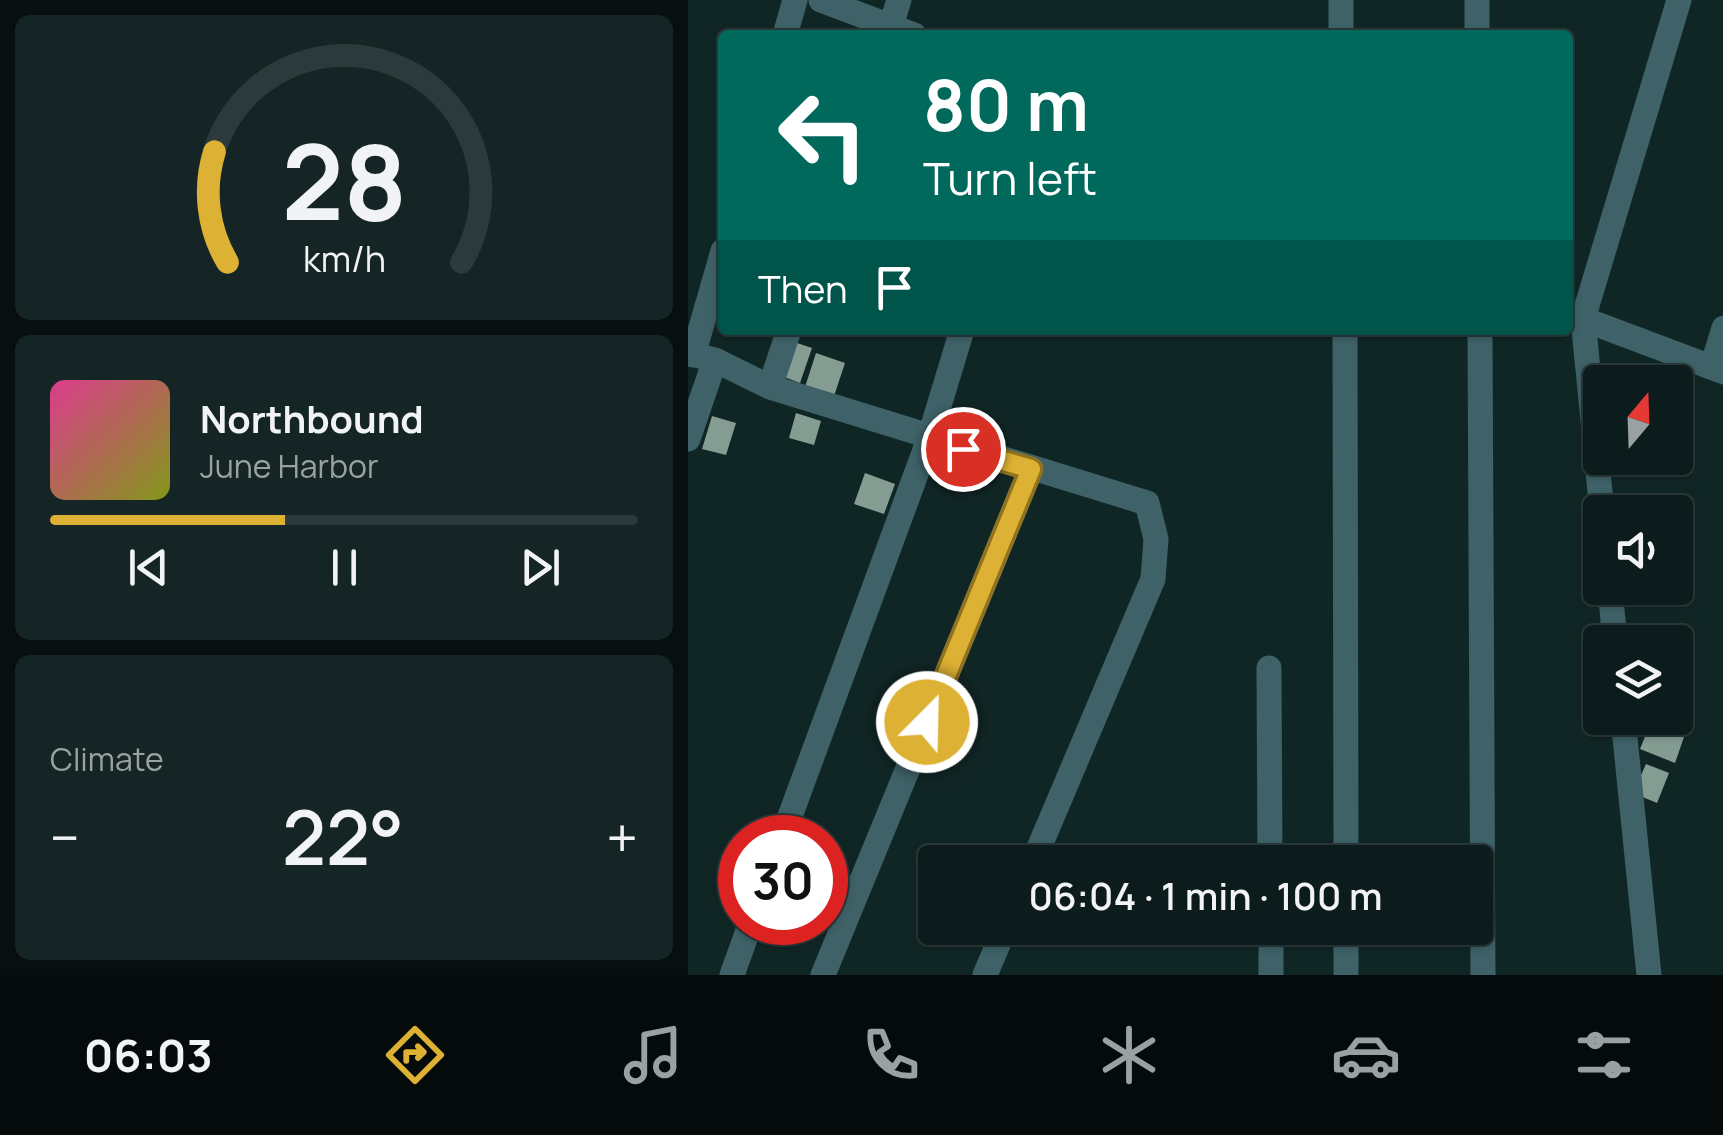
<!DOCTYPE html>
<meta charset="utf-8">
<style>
:root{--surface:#0c1c1c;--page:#152525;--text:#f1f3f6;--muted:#9aa1a3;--line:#2c3a3b;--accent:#ddb133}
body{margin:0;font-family:Manrope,sans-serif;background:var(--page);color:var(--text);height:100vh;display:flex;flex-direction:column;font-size:38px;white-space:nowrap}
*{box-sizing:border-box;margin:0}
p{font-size:32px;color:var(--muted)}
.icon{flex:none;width:55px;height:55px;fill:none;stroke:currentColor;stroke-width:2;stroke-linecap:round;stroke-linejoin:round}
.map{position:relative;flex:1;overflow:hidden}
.details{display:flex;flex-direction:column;gap:15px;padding:15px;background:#070f0f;width:688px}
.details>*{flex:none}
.guide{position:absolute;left:30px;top:30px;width:855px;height:305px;border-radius:10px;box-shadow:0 2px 8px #0004,0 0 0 2px var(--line);background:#00695c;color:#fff;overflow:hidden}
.needle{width:65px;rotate:19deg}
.tools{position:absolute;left:895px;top:365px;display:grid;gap:20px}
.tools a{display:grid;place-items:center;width:110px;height:110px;border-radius:10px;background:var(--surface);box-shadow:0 2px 8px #0004,0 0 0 2px var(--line);font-size:50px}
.speed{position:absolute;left:30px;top:815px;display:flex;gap:20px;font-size:50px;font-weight:700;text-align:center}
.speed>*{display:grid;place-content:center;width:130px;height:130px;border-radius:50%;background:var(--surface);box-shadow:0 2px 8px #0004,0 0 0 2px var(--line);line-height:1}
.speed .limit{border:15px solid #d22;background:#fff;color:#111}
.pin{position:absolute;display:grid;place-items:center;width:85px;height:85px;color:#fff;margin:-42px;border:5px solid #fff;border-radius:50%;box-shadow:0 2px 10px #0007}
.me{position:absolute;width:110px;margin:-55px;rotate:23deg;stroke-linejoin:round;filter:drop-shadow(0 0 8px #0008)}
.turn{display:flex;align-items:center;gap:35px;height:210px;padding:0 40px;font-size:45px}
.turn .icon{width:130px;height:130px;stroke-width:2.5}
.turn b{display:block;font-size:70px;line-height:85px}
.then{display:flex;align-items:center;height:95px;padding:0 40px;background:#0003;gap:20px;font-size:38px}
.big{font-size:75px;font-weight:600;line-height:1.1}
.details .widget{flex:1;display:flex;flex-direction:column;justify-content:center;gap:15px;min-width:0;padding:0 35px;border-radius:15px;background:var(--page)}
.details .dial{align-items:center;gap:0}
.dial svg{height:260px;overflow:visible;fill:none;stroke:var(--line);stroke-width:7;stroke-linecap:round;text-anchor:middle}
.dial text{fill:var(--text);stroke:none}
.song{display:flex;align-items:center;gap:30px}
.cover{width:120px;height:120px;border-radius:15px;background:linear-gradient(135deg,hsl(330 70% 55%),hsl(70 70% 35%))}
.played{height:10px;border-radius:5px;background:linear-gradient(90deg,var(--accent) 40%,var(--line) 40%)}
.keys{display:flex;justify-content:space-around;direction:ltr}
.heat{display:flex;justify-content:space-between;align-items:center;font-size:55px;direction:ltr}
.trip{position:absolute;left:230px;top:845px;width:575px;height:100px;border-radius:10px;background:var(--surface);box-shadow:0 2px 8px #0004,0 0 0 2px var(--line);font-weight:600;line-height:100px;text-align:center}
.dock{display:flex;height:160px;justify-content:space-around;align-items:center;background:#050b0b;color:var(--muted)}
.dock .icon{width:70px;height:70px}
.dock .selected{color:var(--accent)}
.dock b{font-size:45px;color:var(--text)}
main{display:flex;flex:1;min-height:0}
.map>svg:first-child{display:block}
.building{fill:#859c93}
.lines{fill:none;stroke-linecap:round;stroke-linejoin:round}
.street{stroke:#3e6268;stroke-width:25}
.route-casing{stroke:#907321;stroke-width:25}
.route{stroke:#ddb133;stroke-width:18}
</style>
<main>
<section class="details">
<div class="widget dial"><svg viewBox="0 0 100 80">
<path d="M14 69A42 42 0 1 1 86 69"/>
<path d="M14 69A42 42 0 0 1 10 35" stroke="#ddb133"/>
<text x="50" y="56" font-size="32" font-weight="700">28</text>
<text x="50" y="72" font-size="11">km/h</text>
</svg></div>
<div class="widget">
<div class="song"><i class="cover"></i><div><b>Northbound</b><p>June Harbor</p></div></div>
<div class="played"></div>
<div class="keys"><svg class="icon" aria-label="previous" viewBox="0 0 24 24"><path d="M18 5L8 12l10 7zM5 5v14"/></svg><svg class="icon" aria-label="pause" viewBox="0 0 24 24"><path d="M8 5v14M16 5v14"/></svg><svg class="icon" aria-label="next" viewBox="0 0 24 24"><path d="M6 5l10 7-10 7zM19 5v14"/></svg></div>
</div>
<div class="widget"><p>Climate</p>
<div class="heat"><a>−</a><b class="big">22°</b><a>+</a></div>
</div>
</section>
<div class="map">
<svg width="1036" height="975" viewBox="0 0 1036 975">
<rect width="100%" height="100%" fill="#102625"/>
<path class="building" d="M103 341 124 348 112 383 91 375Z
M128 353 157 363 146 396 117 387Z
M108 413 133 421 126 445 101 438Z
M24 416 48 423 38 455 14 449Z
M177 473 207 484 196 514 166 504Z
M962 724 996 737 987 763 952 749Z
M958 764 981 773 969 803 945 793Z"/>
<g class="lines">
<path class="street" d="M133 0 226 35
M653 0V35
M789 0V35
M97 35 107 0
M200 35 211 0
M880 318 895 319 1036 372
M657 330 658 862
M792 330 795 975
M0 353 27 360 82 387 459 503 468 539 465 579 345 862
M5 355 35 251
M1024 367 1036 328
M82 387 101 330
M0 439 27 360
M914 512 895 319 991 0
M922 588 927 642
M581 668 582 862
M935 718 961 975
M94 838 241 439 274 330
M583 928V975
M658 928V975
M44 975 63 922
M135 975 343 469
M297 975 317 928"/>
</g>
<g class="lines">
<g class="route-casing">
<path id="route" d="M239 722 343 469 275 449"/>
</g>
<use href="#route" class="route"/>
</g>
</svg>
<div class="tools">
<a><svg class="needle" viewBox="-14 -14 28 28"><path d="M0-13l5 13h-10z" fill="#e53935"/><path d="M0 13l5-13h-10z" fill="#9aa1a3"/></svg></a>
<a><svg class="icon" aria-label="sound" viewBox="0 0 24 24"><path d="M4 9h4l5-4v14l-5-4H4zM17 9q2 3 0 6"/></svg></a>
<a><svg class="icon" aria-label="layers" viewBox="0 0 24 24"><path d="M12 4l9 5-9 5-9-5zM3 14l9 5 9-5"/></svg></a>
</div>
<div class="speed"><div class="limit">30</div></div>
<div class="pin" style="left:275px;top:449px;background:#d93025"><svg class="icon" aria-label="arrive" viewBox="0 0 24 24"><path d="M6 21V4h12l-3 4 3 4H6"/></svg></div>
<svg class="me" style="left:239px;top:722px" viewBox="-20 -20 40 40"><circle r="17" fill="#ddb133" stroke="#fff" stroke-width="3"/><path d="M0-11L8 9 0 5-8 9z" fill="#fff"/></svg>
<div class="trip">06:04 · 1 min · 100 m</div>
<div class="guide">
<div class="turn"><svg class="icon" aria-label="left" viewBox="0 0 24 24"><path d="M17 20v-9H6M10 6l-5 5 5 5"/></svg><div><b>80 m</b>Turn left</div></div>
<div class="then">Then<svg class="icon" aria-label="arrive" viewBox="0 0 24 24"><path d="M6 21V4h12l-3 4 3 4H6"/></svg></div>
</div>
</div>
</main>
<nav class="dock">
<b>06:03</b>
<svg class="icon selected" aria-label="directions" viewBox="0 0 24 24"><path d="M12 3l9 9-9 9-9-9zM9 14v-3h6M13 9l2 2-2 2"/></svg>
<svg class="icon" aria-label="music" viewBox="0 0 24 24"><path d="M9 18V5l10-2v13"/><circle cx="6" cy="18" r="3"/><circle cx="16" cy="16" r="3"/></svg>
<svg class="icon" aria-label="phone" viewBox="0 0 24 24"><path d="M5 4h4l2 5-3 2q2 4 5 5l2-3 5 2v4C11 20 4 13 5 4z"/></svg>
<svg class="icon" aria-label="climate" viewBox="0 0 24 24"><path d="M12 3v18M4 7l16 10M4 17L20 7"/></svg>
<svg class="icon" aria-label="car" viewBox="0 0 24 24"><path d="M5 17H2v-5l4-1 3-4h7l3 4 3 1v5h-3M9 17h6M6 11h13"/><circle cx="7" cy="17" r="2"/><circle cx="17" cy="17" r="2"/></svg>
<svg class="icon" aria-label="filters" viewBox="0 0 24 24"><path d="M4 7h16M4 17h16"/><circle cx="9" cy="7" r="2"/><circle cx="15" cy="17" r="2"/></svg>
</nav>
